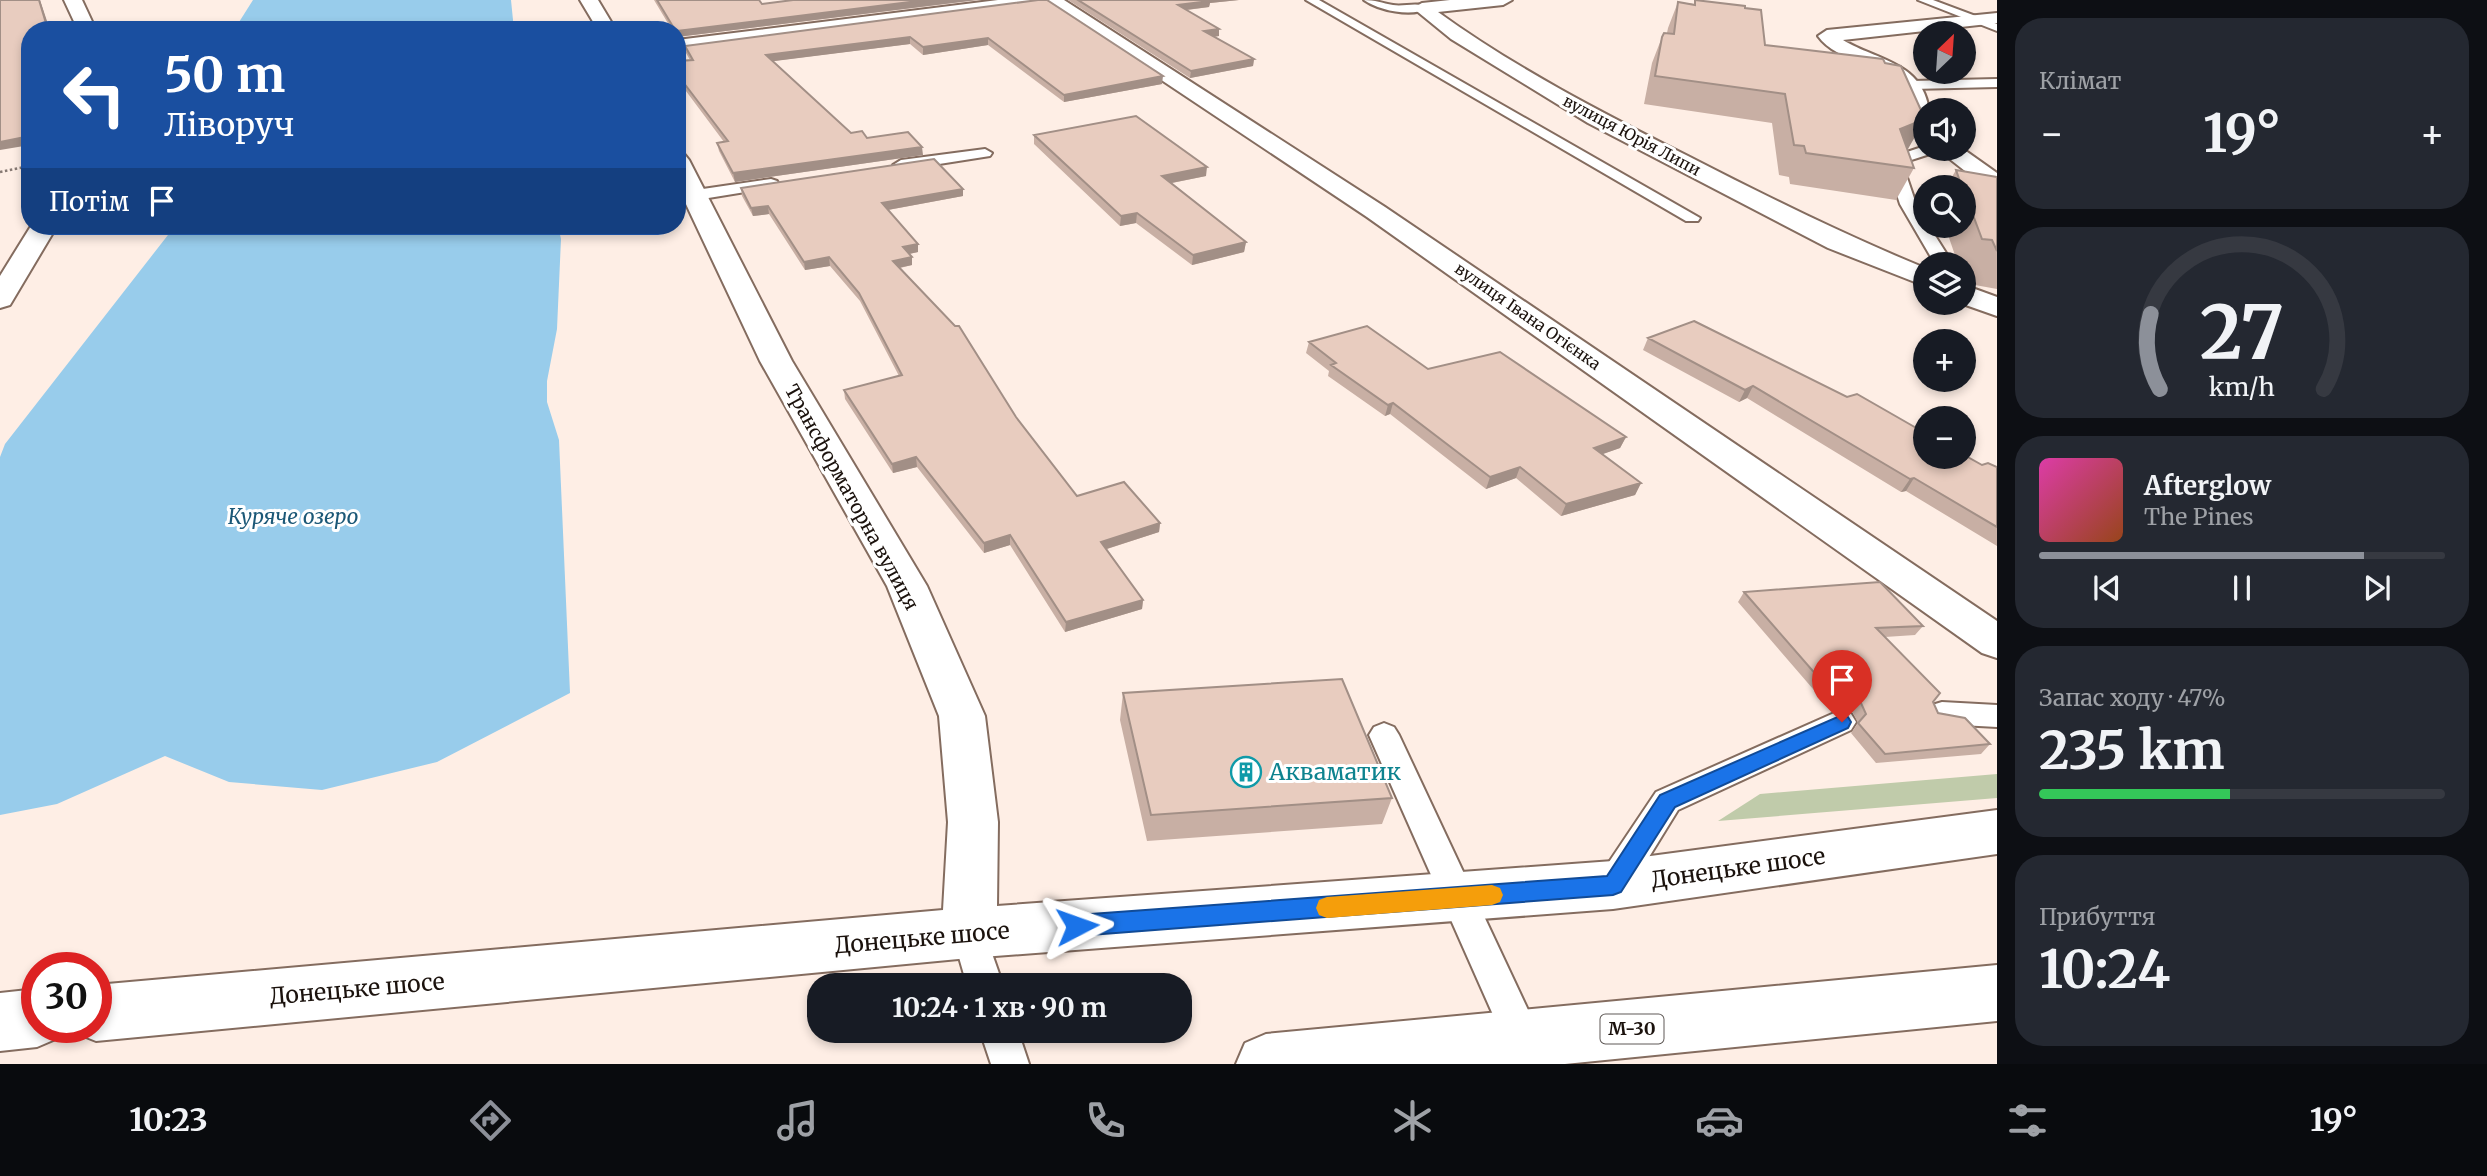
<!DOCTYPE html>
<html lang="uk">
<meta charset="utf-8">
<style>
:root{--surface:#171b24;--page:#242831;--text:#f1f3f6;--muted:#9ea1a6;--line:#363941;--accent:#8c9099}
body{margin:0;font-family:Merriweather,serif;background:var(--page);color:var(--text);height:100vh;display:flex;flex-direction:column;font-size:26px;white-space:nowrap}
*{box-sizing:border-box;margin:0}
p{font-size:23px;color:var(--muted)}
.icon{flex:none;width:38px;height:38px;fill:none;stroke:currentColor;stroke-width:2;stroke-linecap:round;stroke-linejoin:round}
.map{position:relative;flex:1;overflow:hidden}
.drawer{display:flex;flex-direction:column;gap:18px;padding:18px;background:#0d0f14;width:490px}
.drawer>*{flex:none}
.banner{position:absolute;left:21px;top:21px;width:665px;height:214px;border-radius:28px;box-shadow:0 4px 10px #0003;background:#1a4fa0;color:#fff;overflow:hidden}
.needle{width:46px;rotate:25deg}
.controls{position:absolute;left:1913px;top:21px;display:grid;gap:14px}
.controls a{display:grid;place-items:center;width:63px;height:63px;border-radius:50%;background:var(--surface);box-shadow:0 4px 10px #0003;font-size:35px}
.speed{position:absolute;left:21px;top:952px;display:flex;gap:14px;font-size:35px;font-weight:700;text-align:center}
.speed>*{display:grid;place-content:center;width:91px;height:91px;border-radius:50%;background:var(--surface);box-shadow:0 4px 10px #0003;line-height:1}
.speed .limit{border:10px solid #d22;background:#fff;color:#111}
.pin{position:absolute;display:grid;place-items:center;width:60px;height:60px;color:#fff;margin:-72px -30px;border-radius:50% 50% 50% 0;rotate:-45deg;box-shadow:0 0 7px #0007}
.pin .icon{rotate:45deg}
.me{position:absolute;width:77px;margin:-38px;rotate:86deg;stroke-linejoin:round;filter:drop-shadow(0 0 5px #0008)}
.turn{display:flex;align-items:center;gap:24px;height:147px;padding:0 28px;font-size:32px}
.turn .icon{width:91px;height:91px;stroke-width:2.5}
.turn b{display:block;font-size:49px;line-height:60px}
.then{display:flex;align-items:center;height:66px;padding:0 28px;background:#0003;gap:14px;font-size:26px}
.big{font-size:52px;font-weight:700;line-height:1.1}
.drawer .card{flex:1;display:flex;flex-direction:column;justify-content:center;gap:10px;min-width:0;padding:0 24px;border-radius:28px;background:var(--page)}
.drawer .dial{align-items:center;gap:0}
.dial svg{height:182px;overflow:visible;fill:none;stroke:var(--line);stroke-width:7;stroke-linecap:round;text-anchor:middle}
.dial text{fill:var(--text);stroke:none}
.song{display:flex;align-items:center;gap:21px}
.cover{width:84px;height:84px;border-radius:10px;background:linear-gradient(135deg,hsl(320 70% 55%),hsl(20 70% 35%))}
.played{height:7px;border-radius:4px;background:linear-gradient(90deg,var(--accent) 80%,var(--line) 80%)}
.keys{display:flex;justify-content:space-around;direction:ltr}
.heat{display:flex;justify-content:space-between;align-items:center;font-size:38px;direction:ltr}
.charge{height:10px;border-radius:5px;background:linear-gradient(90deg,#34c759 47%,var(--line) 0)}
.trip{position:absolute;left:807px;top:973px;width:385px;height:70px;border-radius:28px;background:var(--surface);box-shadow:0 4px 10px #0003;font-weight:700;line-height:70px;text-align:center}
.menu{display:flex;height:112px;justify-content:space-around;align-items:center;background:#090b0e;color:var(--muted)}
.menu .icon{width:49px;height:49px}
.menu .active{color:var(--accent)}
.menu b{font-size:32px;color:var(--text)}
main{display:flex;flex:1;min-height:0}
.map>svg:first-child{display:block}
.green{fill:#c0cbaa}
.water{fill:#98cceb}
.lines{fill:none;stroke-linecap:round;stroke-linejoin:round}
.lane-casing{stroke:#846c5f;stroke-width:4}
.street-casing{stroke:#846c5f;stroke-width:4}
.highway-casing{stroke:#846c5f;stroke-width:4}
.path{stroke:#867973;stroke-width:2.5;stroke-dasharray:2.5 2.5;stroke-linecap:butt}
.lane{fill:#fff;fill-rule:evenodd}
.street{fill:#fff;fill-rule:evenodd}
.highway{fill:#fff;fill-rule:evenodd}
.wall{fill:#c8afa4}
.shaded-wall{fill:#a28f86}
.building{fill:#e8ccbf;stroke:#a28f86;stroke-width:2}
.route{fill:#1a73e8;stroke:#114b97;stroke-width:2}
.slow{fill:#f59e0b}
.labels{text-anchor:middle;stroke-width:6;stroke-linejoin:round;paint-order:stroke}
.far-street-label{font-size:16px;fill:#1b120d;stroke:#fff}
.shield{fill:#fff;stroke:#5f5956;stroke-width:2}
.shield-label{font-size:18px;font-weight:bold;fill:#1b120d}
.street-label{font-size:19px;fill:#1b120d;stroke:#fff}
.water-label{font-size:21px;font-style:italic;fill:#1b5877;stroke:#fff}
.near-culture-label{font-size:23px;fill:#0d838f;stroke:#fff;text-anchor:start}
.near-street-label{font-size:23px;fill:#1b120d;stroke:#fff}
</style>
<main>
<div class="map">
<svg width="1997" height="1064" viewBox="0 0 1997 1064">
<rect width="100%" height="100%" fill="#feeee5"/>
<path class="green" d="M1997 774V798L1718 821 1760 794Z"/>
<path class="water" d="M253 0H511L514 30H234Z
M175 226H558L561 239 557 329 547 381V402L559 440 570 693 437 762 322 790 229 782 165 756 57 804 0 815V457L5 444Z"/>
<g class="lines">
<g class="lane-casing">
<path id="lane" d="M1306 0H1319L1700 218 1698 221H1686Z
M1364 0C1375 0 1382 3 1393 5 1405 7 1418 1 1428 8 1412 18 1378 10 1364 0Z
M1918 0H1933L1997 24V31Z
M1997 79V87L1912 89 1905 85 1912 81Z
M1925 146V149H1938L1936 152 1902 163 1916 204 1925 219V226H1929L1953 264H1935L1900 204 1886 161 1889 158Z
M985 149 992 153 990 156 901 170 893 165 901 160Z
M771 179 777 181 779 184 777 187 696 200 688 195 696 190Z
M1942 702 1997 705V727L1942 724 1932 721 1927 713 1932 705Z
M1841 710 1851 714 1856 722 1851 730 1678 810 1625 896 1613 900 1601 896 1596 885 1601 874 1656 792Z
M1384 723 1394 727 1399 735 1536 1027 1542 1040 1536 1053 1523 1059 1510 1053 1369 735 1374 727Z
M969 917 981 922 1003 985H967L952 933 957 922Z
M980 1031H1018L1029 1064H991Z"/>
</g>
<g class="street-casing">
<path id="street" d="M64 0H82L96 30H78Z
M580 0H598L616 30H598Z
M998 0H1064L1385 207 1997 621V658L1982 653 1367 217 1046 3 677 52V40Z
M1450 0H1512L1503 5 1438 12C1515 68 1603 113 1688 156 1766 196 1844 235 1925 268V286L1828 248 1588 123 1451 39 1413 8 1422 3Z
M1997 13V23L1843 40C1878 61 1922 62 1929 110H1925V115H1910C1905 107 1908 96 1903 88 1885 62 1838 64 1818 36L1827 30Z
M1937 149H1963L1997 173V191L1988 189Z
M677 153 685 155 689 160 792 361 927 586 985 716 998 822 997 906 1613 861 1997 810V854L1613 909 969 958 96 1041 76 1033 73 1027H96V985L943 910 948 822 939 716 887 586 760 361 677 185Z
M31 226H57L10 305 0 308V276Z
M1964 285 1997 297V316L1960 303H1964Z
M37 989V1027H62L58 1038 37 1047 0 1051V993Z"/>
</g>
<g class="highway-casing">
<path id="highway" d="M1997 965V1021L1565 1064H1236L1245 1043 1266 1034Z"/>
</g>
<path class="path" d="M0 172 30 166"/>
<use href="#lane" class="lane"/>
<use href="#street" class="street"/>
<use href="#highway" class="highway"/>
</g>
<path class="wall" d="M654 0H759L762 4 793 0H977L677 37V30H672Z
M1038 0 1162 84 1064 102 988 45 923 55 910 44 773 61 851 133 923 155 735 182 719 151 717 143 724 142 677 79V61L690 60 686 53 685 46Z
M1068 0H1239L1210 3 1209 7 1187 10 1219 36 1214 37 1254 59 1253 66 1190 78Z
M1695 0 1745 8 1765 45 1885 63 1925 119 1907 149 1914 168 1896 200 1790 184 1789 177 1779 175 1772 123 1644 104 1652 63 1662 37 1667 33 1668 28 1678 2 1694 4Z
M1034 135 1206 176 1172 183 1246 242 1244 252 1192 265 1136 223 1120 226 1034 144Z
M1956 170 1997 177V289L1975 285 1971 274 1964 273V264H1958L1945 226H1964V187H1946Z
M741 188 963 196 888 210 918 244V252L909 254 912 257V265L900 268 1077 496 1160 523 1159 532 1107 549 1143 600 1142 609 1065 632 1010 545 984 553 917 467 893 473 845 399 844 390 899 376 860 301 830 266 805 270 769 214 753 216 742 196Z
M1648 338 1982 465 1997 467V546L1906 491 1901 492 1747 398 1739 402 1643 350Z
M1309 342 1428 369 1626 437 1620 448 1602 454 1641 483 1635 495 1561 516 1516 478 1486 489 1390 414 1385 416 1328 376 1329 371 1306 353Z
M1744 592 1923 626 1915 635 1885 637 1933 702 1938 713 1990 744 1981 754 1876 763 1851 733 1858 723 1853 713 1842 708 1832 711 1738 602Z
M1123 693 1392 798 1382 824 1147 841 1120 720Z"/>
<path class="shaded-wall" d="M39 0H40L50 30H48Z
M926 0H977L677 37V31Z
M1204 0H1239L1210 3 1209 7 1177 11 1178 5Z
M1219 29V36L1203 38 1204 31Z
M910 37V44L767 62 766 55Z
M988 38V45L923 55V47Z
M1254 59 1253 66 1190 78 1191 71Z
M1163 76 1162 84 1064 102V95Z
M1925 119 1908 149 1884 159 1900 129Z
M30 136V145L0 150V142Z
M922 147 923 155 735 182 733 173Z
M1207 167 1206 176 1161 185 1162 176Z
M963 189V196L882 211V203Z
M768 206 769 214 753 216 751 208Z
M1137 213 1136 223 1120 226 1121 216Z
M1246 242 1244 252 1192 265 1193 255Z
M918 244V252L904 255 903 247Z
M829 257 830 266 805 270 804 262Z
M912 257V265L893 269V261Z
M1753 386 1747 398 1739 402 1745 390Z
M1393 403 1390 414 1385 416 1388 405Z
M1626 437 1620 448 1589 459 1594 448Z
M916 457 917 467 893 473 892 464Z
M1520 467 1516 478 1486 489 1490 477Z
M1914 478 1906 491 1901 492 1910 479Z
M1641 483 1635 495 1561 516 1566 504Z
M1160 523 1159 532 1100 551 1101 542Z
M1010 535V545L984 553V543Z
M1143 600 1142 609 1065 632 1066 622Z
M1849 698 1842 708 1832 711 1839 701Z"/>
<path class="building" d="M0 0H39L48 30H30V136L0 142Z
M657 0H759L762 4 793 0H926L677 31 675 30Z
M1038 0H1047L1163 76 1064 95 988 38 923 47 910 37 766 55 851 133 862 131 867 138 908 132 922 147 733 173 717 143 728 141 677 74V61L693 60 685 46Z
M1078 0H1208L1210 1 1178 5 1219 29 1204 31 1254 59 1191 71Z
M1695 0 1745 6V8L1761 10 1765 45 1883 59 1885 63 1901 66 1925 119 1900 129 1914 168 1806 153 1804 146 1794 145 1785 94 1655 76 1662 37 1664 33 1674 34 1678 2 1695 5Z
M1136 116 1207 167 1162 176 1246 242 1193 255 1137 213 1121 216 1034 135Z
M934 159 963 189 882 203 918 244 903 247 912 257 893 261 955 326H959L1016 417 1077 496 1124 482 1160 523 1101 542 1143 600 1066 622 1010 535 984 543 916 457 892 464 844 390 902 375 859 293 829 257 804 262 768 206 751 208 741 188Z
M1956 170 1997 177V251L1992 240 1982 239 1964 191V187H1962Z
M1694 321 1847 397 1857 394 1925 433V457H1964V455L1982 465 1988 463 1997 467V527L1914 478 1910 479 1753 386 1745 390 1648 338Z
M1367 326 1428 369 1500 352 1626 437 1594 448 1641 483 1566 504 1520 467 1490 477 1393 403 1388 405 1331 365 1336 363 1309 342Z
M1880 582 1923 626 1876 628 1940 693 1933 702 1938 713 1965 718 1990 744 1885 754 1858 723 1866 714 1861 703 1849 698 1839 701 1744 592Z
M1342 679 1392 798 1151 815 1123 693Z"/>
<path class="route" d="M1842 715 1848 717 1851 722 1848 728 1675 807 1621 892 1613 895 1077 936 1069 933 1066 926 1069 918 1077 915 1607 876 1660 795Z"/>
<path class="slow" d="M1492 885 1500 888 1503 895 1500 902 1492 905 1327 918 1319 915 1316 908 1319 900 1327 897Z"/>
<defs>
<g id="building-ring" transform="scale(1.575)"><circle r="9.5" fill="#fff" stroke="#0f9aa8" stroke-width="1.5"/><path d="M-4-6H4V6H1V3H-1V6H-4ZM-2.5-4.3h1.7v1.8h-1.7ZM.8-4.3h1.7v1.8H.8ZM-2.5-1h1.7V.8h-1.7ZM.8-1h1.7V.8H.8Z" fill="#0f9aa8"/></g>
</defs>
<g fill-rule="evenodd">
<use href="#building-ring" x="1246" y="772"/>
</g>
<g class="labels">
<g class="far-street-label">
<text transform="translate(1632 135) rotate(28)" y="6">вулиця Юрія Липи</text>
<text transform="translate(1528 316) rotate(35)" y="6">вулиця Івана Огієнка</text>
</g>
<rect class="shield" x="1600.5" y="1014.5" width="63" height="29" rx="5"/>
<g class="shield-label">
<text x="1632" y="1035">М-30</text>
</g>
<g class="street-label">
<text transform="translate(852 497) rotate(61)" y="7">Трансформаторна вулиця</text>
</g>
<g class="water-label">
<text x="293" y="524">Куряче озеро</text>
</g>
<g class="near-culture-label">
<text x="1269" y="780">Акваматик</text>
</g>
<g class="near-street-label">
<text transform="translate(1738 868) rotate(-8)" y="8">Донецьке шосе</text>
<text transform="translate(922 938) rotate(-5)" y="8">Донецьке шосе</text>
<text transform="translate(357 989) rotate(-5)" y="8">Донецьке шосе</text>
</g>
</g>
</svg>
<div class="controls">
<a><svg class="needle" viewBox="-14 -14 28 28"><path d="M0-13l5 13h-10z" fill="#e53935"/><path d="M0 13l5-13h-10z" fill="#9ea1a6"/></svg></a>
<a><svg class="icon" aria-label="sound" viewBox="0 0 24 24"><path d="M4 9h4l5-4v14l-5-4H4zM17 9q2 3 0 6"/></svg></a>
<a><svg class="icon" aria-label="search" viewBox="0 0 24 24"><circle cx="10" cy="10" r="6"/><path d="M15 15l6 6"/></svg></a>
<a><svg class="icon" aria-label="layers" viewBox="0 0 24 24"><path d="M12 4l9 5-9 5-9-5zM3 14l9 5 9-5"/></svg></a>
<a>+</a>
<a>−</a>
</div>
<div class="speed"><div class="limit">30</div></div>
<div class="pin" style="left:1842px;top:722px;background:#d93025"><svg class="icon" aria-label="arrive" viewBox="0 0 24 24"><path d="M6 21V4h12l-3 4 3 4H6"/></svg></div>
<svg class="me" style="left:1077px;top:926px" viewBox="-20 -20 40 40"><path d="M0-17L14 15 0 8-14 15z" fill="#1a73e8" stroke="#fff" stroke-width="4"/></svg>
<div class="trip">10:24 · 1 хв · 90 m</div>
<div class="banner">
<div class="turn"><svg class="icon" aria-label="left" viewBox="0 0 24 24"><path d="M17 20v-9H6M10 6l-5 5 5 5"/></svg><div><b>50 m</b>Ліворуч</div></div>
<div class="then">Потім<svg class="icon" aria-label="arrive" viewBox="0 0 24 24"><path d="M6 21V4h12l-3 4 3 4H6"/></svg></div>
</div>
</div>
<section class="drawer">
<div class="card"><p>Клімат</p>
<div class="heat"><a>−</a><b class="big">19°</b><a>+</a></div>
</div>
<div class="card dial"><svg viewBox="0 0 100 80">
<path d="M14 69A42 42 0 1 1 86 69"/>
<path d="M14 69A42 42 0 0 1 10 36" stroke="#8c9099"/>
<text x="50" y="56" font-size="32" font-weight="700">27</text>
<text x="50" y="72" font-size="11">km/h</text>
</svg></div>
<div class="card">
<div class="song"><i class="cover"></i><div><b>Afterglow</b><p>The Pines</p></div></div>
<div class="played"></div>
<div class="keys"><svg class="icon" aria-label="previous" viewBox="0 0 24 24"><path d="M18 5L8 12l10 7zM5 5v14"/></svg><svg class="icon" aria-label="pause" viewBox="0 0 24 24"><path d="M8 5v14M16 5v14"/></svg><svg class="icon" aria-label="next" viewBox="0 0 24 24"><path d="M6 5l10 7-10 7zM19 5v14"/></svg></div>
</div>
<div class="card"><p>Запас ходу · 47%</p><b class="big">235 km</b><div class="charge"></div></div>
<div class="card"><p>Прибуття</p><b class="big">10:24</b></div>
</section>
</main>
<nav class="menu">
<b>10:23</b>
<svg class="icon active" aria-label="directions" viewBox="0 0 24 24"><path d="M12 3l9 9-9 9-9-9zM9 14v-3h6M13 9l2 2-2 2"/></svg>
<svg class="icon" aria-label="music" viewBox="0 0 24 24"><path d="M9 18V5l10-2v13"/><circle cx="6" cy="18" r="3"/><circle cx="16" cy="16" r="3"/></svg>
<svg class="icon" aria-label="phone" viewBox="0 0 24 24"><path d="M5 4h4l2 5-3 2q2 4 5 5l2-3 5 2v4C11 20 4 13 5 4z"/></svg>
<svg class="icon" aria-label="climate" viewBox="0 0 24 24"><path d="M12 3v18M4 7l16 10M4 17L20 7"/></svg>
<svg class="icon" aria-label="car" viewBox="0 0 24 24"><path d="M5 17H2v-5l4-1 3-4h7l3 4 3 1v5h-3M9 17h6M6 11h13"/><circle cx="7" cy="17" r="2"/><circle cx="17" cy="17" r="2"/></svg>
<svg class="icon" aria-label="filters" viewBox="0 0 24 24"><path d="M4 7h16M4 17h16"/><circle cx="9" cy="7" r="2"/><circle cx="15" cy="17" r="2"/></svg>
<b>19°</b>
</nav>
